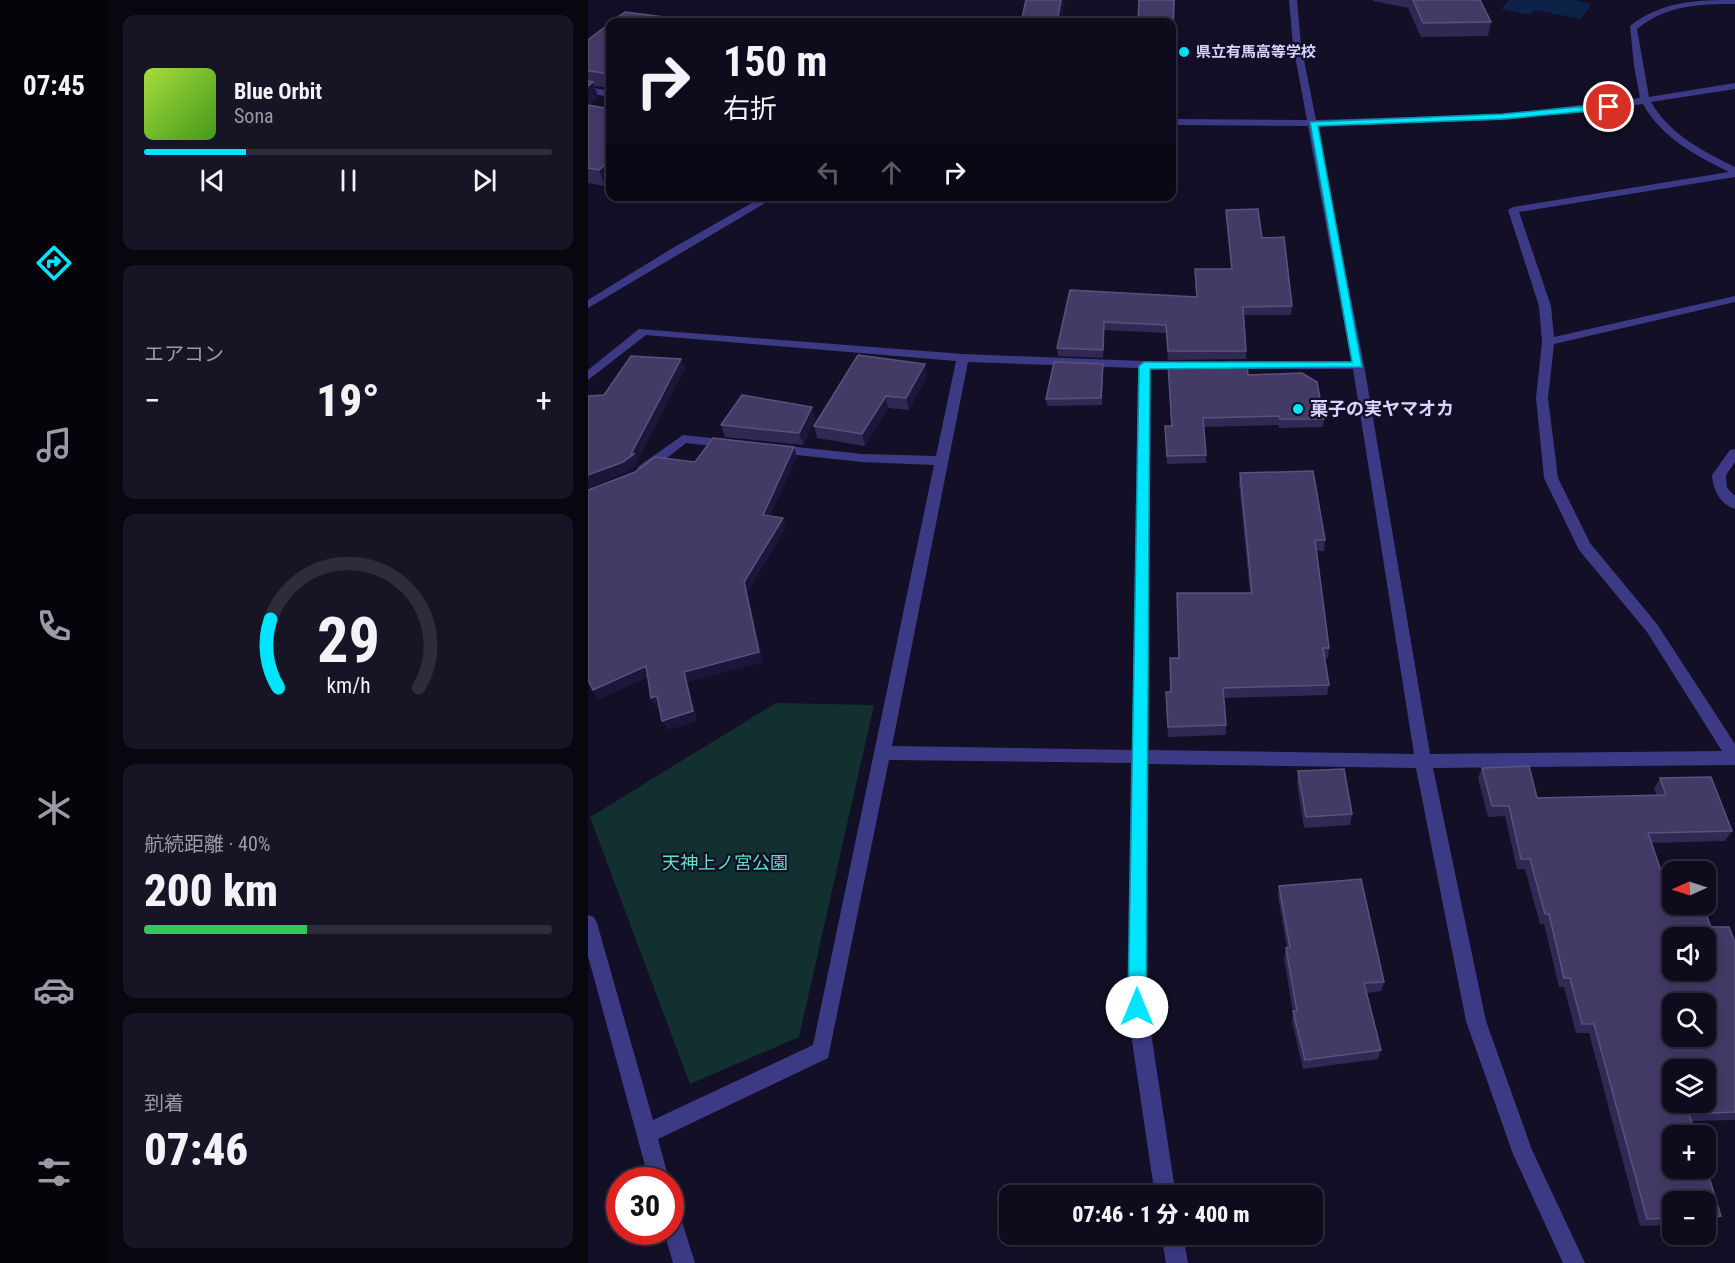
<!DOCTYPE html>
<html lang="ja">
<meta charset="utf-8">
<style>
:root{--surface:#0e0b1c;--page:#171425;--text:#f1f3f6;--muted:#9b9ba3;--line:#2e2b3b;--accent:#00e5ff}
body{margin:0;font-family:"Roboto Condensed","Noto Sans JP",sans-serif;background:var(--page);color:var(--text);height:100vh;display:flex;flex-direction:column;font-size:22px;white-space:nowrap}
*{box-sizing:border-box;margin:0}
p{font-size:20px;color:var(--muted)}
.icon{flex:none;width:33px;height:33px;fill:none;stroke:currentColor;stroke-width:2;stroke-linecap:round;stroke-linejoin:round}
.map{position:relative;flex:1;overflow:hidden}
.details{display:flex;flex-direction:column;gap:15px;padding:15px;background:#08060f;width:480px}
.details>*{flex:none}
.hud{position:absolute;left:18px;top:18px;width:570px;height:183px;border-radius:12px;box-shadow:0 3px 15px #0003,0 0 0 2px var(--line);background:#0e0b1c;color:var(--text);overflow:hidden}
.needle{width:39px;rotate:267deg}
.buttons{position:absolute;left:1074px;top:861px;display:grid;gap:12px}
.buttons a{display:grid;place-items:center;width:54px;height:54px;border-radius:12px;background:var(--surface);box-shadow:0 3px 15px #0003,0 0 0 2px var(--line);font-size:30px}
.speed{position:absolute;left:18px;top:1167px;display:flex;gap:12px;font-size:30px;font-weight:700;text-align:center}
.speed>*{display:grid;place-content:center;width:78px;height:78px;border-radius:50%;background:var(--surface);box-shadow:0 3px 15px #0003,0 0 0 2px var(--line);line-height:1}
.speed .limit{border:9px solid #d22;background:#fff;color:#111}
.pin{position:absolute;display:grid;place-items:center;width:51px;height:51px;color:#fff;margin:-26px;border:3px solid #fff;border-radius:50%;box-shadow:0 2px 6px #0007}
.me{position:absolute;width:66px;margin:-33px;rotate:0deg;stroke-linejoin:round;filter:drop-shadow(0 0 4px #0008)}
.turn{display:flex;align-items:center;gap:21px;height:126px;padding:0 18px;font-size:27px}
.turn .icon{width:78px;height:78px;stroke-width:2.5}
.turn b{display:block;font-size:42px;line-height:51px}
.lanes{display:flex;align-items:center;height:57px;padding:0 18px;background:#0003;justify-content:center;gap:30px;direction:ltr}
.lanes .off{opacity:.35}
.big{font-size:45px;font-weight:800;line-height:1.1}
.details .card{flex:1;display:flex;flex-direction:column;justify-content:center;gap:9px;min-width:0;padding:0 21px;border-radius:12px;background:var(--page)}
.details .dial{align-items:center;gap:0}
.dial svg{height:156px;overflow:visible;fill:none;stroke:var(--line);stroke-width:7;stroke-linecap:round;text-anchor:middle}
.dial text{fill:var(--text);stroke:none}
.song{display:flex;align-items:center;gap:18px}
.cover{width:72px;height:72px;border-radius:9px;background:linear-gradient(135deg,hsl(80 70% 55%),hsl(100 70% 35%))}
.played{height:6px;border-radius:3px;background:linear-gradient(90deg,var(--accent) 25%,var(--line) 25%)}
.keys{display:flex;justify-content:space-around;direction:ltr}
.heat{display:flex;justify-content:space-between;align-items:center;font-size:33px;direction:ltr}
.charge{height:9px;border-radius:4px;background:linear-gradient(90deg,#34c759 40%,var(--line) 0)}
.trip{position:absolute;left:411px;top:1185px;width:324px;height:60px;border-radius:12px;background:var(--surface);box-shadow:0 3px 15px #0003,0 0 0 2px var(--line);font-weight:800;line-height:60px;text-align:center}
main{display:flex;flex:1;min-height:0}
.dock{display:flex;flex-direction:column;width:108px;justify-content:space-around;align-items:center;background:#06040b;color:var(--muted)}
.dock .icon{width:42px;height:42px}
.dock .on{color:var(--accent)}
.dock b{font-size:27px;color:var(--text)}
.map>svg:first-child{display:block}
.green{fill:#12302f}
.water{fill:#0c2248}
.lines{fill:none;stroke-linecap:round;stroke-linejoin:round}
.minor{fill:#3d3a85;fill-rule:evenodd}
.wall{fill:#312854}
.shaded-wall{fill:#1d163a}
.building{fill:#433a66;stroke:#5a527e;stroke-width:1.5;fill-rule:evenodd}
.route{fill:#00e5ff;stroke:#0095a6;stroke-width:1.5}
.poi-dot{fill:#00e5ff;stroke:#130f26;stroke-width:2}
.labels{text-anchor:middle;stroke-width:4.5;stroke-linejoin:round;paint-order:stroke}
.far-poi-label{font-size:15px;font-weight:bold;fill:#d9d4ff;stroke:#130f26;text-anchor:start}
.poi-label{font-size:18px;font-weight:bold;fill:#d9d4ff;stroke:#130f26;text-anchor:start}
.park-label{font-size:18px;fill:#5fe0c0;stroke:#130f26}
</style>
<main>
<nav class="dock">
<b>07:45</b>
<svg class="icon on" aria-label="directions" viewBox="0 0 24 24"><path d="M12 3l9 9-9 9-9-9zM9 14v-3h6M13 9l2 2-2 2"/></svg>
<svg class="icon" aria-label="music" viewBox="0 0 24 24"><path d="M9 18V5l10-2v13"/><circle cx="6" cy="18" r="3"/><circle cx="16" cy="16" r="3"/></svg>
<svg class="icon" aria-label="phone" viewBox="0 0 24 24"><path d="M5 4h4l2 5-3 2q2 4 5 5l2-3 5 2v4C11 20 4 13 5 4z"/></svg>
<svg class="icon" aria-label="climate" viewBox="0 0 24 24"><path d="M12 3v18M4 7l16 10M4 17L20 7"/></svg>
<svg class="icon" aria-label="car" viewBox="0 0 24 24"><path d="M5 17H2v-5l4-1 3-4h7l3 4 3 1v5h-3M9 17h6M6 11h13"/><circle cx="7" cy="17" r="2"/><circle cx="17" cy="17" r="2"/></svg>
<svg class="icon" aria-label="filters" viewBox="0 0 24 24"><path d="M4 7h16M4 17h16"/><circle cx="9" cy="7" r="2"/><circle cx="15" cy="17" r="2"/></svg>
</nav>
<section class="details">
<div class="card">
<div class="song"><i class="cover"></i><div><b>Blue Orbit</b><p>Sona</p></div></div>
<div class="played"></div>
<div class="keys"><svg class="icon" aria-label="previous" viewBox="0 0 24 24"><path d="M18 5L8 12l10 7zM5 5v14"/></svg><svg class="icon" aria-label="pause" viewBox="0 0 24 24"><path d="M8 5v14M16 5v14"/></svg><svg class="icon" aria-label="next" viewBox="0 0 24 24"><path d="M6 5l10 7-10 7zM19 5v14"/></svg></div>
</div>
<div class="card"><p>エアコン</p>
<div class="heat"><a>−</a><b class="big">19°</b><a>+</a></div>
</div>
<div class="card dial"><svg viewBox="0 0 100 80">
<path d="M14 69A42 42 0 1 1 86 69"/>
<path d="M14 69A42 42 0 0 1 10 34" stroke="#00e5ff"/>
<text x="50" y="56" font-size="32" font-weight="700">29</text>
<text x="50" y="72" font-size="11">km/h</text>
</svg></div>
<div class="card"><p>航続距離 · 40%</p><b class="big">200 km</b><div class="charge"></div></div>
<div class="card"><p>到着</p><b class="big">07:46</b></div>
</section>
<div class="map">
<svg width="1147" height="1263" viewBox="0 0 1147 1263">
<rect width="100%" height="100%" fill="#130f26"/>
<path class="green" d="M188 703 286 705 211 1037 102 1084 2 817Z"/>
<path class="water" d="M921 0H986L1004 4 993 19 947 10 942 15 913 9Z"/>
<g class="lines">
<path class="minor" d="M701 0H709L713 45 728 120 916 114 1052 98 1046 66 1042 26C1074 1 1107 0 1147 0V4C1110 4 1079 5 1049 29L1061 97 1147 83V89L1063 102C1082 135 1115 151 1147 167V177L931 212 963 306 966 337 1147 296V302L966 344 960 398 970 478 1002 543 1069 624 1147 744V765L845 768 898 1021 944 1150 997 1263H975L925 1154 878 1021 828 768 560 764 559 1007 588 1196H567L539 1007 543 763 301 760 240 1058 70 1139 81 1180H61L0 956V915L6 917 9 923 65 1120 225 1045 346 465 274 462 190 453 183 449 190 445 274 454 348 456 368 361 58 335 0 380V370L51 329 375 354 603 363 605 366 599 370 562 368 560 750 826 754 765 369H641L635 365 641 361H763L720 126 584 125V119L719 120 705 45ZM1055 104C1074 138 1107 155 1141 172L925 207 920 210 951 306 954 342 948 398 956 478 991 550 1059 632 1134 751 842 754 776 365 729 126 916 120ZM380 362 550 368 544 750 304 746Z
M0 87 22 91V97L0 93Z
M176 196H189L0 308V300L83 249Z
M95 435 142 440 148 444 142 448 98 443 61 472H51L49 469 51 466Z
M1147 449V462L1138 475 1139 488 1147 496V509C1132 504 1125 490 1124 475L1142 450Z
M82 1207 90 1209 107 1263H85L76 1232H82Z
M573 1234H595L600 1263H578Z"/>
</g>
<path class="wall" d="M551 0H681H587L584 69V22Z
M785 0H892L903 22 900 36 833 37 820 8 785 1Z
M22 23 21 88 7 86 10 97 0 105V40Z
M0 105 22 109V181L17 186 0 183Z
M638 210 674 238 704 306 703 315H656L658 351V359L580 360 578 333 516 330 515 358 470 356 469 348 482 290 608 297 607 269H643L638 218Z
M580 364 660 375 736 419 735 427 691 428 690 425 616 427 618 455V463L579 464 577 426H583Z
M515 370 514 405 459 406 458 399Z
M339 376 321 410 300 408 277 446 229 438 226 426Z
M227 419 215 445 137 437 133 425Z
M652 473 737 540 736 551H729L741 648 740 658H737L741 685 739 695 636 698 638 725V735L580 737 578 692H583L591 658 589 593H662L651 483Z
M894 768 949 798 1069 795 1066 789 1072 778 1144 831 1137 841 1064 843 1082 897 1123 927 1147 943V1120L1104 1121 1133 1216 1124 1223 1118 1224V1202H1084V1225L1052 1226 1001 1033H988L976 987H971L956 924H952L937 869H929L917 816 900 817 890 778Z
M710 771 764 814 762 825 716 828 709 783Z
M691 886 796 982 793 991 779 993 793 1050 790 1059 715 1069 704 1021 705 1012 696 958 698 948H699L690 896Z"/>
<path class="shaded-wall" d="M473 0H477L473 22H469Z
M84 18 86 22H78Z
M22 68V87L21 88 16 73Z
M5 82 10 97 0 105V86Z
M22 160V181L17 186 11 170Z
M93 359 97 369 49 462 50 465 40 472 0 488V475L43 454Z
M337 364 339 376 321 410 318 398Z
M298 396 300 408 277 446 274 434Z
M224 407 227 419 215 445 211 433Z
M206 447 209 457 178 525 175 515Z
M195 518 198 528 160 592 175 662 100 682 109 721 80 730 74 721 96 672 156 582Z
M58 666 63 676 10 700 5 690Z
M69 696 74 706 68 708 63 698Z"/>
<path class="building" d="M438 0H473L469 22H433Z
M551 0H586L584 57V22H550Z
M825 0H892L903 22 835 23Z
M37 12 84 18 78 22H23Z
M22 23V68L16 73 0 71V40Z
M0 81 5 82 0 86Z
M0 105 22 109V160L11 170 0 168Z
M670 209 674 238 696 237 704 306 655 307 658 351H580L578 325 516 322 515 350 469 348 482 290 609 297 607 269H644L638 210Z
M270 355 337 364 318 398 298 396 274 434 226 426Z
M43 356 93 359 43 454H46L35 462 0 475V396L16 395Z
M466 362 515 364 513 398 458 399Z
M659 363 660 375 714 373 729 382 736 419H692L691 416 615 418 618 455 579 456 577 426H584L580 364Z
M154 395 224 407 211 433 133 425Z
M125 438 206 447 175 515 195 518 156 582 171 652 96 672 105 711 74 721 69 696 63 698 58 666 5 690 0 680V490L47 472 67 457 107 462Z
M725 471 737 540H727L741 648H735L741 685 635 688 638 725 580 727 578 692H583L582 658H591L589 593H664L652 473Z
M941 766 949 798 1078 795 1072 778 1123 777 1144 831 1060 833 1082 897H1084V904H1114L1123 927H1141L1147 943V1112L1101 1114 1108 1136H1084V1168H1118V1167L1133 1216 1118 1217V1202H1084V1218L1059 1219 1006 1024H994L982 978H976L961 914H957L942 859H933L921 806H904L894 768ZM1084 938H1118V970H1084ZM1084 1004H1118V1036H1084ZM1084 1070H1118V1102H1084Z
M756 769 764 814 718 817 710 771Z
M773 879 796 982 776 983 793 1050 717 1060 705 1011H709L698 948 702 947 691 886Z"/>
<path class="route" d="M1021 104 1024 109 915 119 730 126 774 367 562 369 558 1007 555 1013 549 1016 543 1013 540 1007 551 366 556 362H764L722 122 915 114Z"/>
<g class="poi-dot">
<circle cx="596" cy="52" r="6"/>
<circle cx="710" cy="409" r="6"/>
</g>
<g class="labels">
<g class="far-poi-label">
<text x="608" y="57">県立有馬高等学校</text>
</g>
<g class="poi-label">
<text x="722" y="415">菓子の実ヤマオカ</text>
</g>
<g class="park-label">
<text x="137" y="869">天神上ノ宮公園</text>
</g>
</g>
</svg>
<div class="buttons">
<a><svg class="needle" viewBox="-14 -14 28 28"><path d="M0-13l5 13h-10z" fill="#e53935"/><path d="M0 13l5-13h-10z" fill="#9b9ba3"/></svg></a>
<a><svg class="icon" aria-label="sound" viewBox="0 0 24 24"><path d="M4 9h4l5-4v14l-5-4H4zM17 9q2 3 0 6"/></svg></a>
<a><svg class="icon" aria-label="search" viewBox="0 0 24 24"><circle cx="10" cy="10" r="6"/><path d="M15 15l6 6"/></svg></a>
<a><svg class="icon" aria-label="layers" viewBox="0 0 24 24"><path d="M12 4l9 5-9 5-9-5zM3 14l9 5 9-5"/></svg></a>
<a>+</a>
<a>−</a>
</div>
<div class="speed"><div class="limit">30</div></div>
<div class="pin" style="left:1021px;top:107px;background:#d93025"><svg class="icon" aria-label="arrive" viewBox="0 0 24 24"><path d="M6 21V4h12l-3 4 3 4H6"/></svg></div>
<svg class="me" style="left:549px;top:1007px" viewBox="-20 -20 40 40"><circle r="19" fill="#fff"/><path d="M0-13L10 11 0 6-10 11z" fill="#00e5ff"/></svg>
<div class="trip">07:46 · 1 分 · 400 m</div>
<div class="hud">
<div class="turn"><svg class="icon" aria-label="right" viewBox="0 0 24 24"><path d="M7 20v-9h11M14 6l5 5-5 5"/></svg><div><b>150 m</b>右折</div></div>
<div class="lanes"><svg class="icon off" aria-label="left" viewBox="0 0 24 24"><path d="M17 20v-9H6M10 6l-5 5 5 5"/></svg><svg class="icon off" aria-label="ahead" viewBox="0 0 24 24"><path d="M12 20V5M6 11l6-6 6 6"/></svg><svg class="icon" aria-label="right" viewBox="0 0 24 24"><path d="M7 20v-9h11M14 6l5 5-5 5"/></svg></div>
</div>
</div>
</main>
